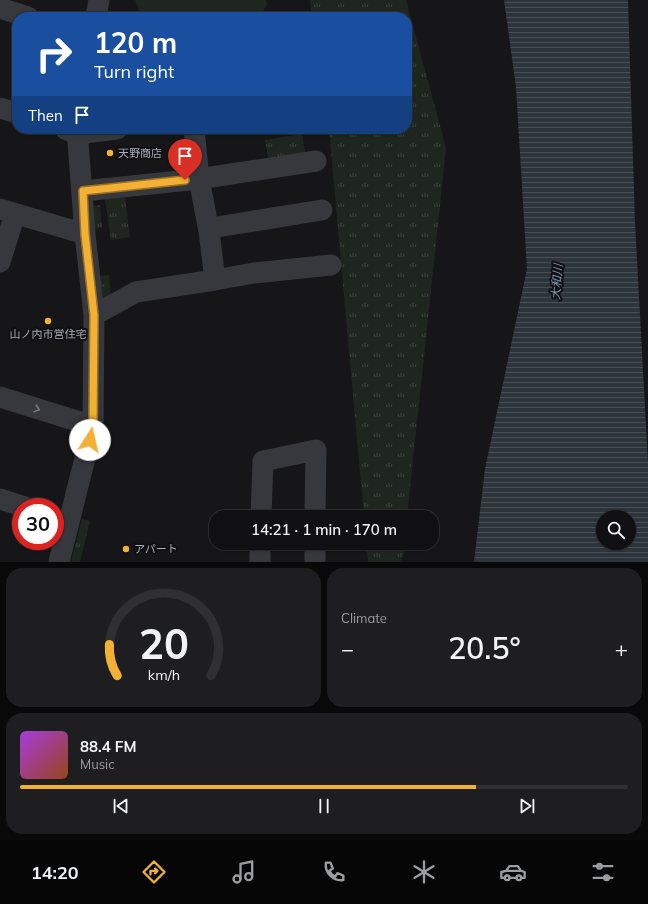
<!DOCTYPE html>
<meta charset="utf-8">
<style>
:root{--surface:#101012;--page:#1e1e20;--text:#f1f3f6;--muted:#9c9d9f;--line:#303032;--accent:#f2b134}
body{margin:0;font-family:Mulish,"Noto Sans JP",sans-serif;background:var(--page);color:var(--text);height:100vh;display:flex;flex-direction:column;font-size:15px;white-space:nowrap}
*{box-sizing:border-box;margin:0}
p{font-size:13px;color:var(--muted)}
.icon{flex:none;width:22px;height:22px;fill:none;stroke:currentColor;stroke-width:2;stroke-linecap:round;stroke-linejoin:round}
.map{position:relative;height:562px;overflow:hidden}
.drawer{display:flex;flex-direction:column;gap:6px;padding:6px;background:#09090a;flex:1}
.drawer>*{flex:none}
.top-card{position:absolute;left:12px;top:12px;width:400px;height:122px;border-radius:16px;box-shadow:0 1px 3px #0004,0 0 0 1px var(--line);background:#1a4fa0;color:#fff;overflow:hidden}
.fabs{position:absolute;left:596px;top:510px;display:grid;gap:8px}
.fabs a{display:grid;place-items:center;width:40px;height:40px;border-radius:50%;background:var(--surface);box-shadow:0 1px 3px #0004,0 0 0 1px var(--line);font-size:20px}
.speed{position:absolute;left:12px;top:498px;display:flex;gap:8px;font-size:20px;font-weight:700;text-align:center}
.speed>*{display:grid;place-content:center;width:52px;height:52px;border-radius:50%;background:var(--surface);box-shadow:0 1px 3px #0004,0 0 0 1px var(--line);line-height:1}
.speed .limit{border:6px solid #d22;background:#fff;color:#111}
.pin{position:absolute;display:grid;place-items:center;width:34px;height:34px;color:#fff;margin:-41px -17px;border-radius:50% 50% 50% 0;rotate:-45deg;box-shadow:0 0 4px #0007}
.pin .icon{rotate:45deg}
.me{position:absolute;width:44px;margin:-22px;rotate:10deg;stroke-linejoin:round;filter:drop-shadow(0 0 3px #0008)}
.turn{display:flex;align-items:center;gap:14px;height:84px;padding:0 16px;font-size:18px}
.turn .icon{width:52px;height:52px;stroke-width:2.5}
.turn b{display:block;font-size:28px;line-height:34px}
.then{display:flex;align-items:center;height:38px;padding:0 16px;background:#0003;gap:8px;font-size:15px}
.big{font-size:30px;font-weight:600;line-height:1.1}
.drawer .card{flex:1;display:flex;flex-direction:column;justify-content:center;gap:6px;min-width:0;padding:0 14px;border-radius:16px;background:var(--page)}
.drawer .dial{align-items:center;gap:0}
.dial svg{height:104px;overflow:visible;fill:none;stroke:var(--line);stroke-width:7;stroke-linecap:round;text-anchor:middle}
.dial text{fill:var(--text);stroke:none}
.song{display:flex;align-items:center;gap:12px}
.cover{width:48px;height:48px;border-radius:6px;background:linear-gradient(135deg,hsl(280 70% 55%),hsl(20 70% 35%))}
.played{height:4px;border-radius:2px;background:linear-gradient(90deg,var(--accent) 75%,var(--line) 75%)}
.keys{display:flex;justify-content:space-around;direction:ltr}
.heat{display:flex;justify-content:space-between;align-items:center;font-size:22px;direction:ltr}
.drawer .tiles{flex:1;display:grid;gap:6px;grid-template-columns:1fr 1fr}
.card:last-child{grid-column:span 2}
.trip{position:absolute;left:209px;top:510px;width:230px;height:40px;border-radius:16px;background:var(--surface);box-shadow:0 1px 3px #0004,0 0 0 1px var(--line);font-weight:600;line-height:40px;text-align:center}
.dock{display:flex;height:64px;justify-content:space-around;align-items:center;background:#060607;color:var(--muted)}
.dock .icon{width:28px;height:28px}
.dock .selected{color:var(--accent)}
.dock b{font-size:18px;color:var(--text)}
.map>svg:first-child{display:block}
.grass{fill:url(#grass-tufts)}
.park{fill:#1e261f}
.water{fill:url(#water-rules);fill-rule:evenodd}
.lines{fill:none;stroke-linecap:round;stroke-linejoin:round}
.minor{stroke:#37383d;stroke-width:21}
.oneway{stroke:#757881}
.route-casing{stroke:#9d7322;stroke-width:10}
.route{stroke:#f2b134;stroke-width:7}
.poi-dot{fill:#f2b134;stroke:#111113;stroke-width:1.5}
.labels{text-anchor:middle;stroke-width:4;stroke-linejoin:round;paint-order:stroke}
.poi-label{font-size:11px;fill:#a8adb8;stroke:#111113;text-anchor:start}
.water-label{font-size:12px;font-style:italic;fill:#7f9bb3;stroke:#111113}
</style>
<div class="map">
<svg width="648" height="562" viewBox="0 0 648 562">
<defs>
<pattern id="grass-tufts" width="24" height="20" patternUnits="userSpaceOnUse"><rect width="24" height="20" fill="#1e261f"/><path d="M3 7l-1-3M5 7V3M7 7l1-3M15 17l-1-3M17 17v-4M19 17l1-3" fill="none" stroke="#3c433d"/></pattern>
<pattern id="water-rules" width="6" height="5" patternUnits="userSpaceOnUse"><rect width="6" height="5" fill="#2c353c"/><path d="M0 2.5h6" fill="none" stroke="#485056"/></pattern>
</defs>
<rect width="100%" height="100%" fill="#161618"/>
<path class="grass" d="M310 0H406L446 148 407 517H364L329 129H407V17H312Z
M302 134 306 157 269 163 265 140Z
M124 190 130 237 111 240 104 193Z
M100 205 102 228 94 229 92 206Z
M109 275 111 297 102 298 100 276Z
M82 519 90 521 80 562H71Z
M366 543H405L404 553 400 562H368Z"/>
<path class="park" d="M135 0H266L267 5 263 11 223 17H142Z"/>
<path class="water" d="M504 0H628L635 223 648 463V562H474L485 469 527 269 516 87ZM603 517H629V543H603Z"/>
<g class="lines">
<path class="minor" d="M0 8 28 17
M96 17 99 0
M0 108 17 113
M65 129 77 134 117 129
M83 191 199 179 316 161
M0 209 85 234
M208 227H217L322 210
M0 262 15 214
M215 280 254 273 331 265
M94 315 136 292 215 280 209 231 199 179 194 129
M0 397 93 426
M0 499 25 507
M261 517 263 461 316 450 315 517
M59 562 93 426 94 315 85 234 77 129
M260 562V543
M315 562V543"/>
</g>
<defs><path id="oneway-chevron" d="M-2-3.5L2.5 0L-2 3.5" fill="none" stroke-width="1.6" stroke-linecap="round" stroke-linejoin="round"/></defs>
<use class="oneway" href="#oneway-chevron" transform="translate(37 409) rotate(17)"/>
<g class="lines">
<g class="route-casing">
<path id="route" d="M90 440 93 426 94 315 85 234 83 191 185 180"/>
</g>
<use href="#route" class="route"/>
</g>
<g class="poi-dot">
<circle cx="110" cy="153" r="4"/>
<circle cx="48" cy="321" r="4"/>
<circle cx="126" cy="549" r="4"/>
</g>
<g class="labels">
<g class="poi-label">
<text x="118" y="157">天野商店</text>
<text x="48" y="338" text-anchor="middle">山ノ内市営住宅</text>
<text x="134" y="553">アパート</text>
</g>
<g class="water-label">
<text transform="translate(557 282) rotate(-85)" y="4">大和川</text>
</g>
</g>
</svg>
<div class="fabs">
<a><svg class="icon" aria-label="search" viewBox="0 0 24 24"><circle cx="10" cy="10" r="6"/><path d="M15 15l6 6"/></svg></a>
</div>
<div class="speed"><div class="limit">30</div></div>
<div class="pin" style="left:185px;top:180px;background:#d93025"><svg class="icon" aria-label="arrive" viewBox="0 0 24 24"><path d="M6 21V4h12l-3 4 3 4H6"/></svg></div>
<svg class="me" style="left:90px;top:440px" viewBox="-20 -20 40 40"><circle r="19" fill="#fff"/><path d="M0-13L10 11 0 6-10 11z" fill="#f2b134"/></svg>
<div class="trip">14:21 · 1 min · 170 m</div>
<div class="top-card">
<div class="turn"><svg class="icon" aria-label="right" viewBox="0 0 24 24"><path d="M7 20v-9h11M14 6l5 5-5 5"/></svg><div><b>120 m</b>Turn right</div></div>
<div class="then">Then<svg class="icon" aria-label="arrive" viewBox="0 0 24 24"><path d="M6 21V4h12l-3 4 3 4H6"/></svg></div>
</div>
</div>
<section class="drawer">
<div class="tiles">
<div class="card dial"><svg viewBox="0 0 100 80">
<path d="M14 69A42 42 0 1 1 86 69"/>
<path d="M14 69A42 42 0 0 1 8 45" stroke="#f2b134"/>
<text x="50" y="56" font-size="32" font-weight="700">20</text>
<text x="50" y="72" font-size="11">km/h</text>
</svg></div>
<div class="card"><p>Climate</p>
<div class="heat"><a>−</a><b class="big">20.5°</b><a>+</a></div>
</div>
<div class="card">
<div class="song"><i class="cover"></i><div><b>88.4 FM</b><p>Music</p></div></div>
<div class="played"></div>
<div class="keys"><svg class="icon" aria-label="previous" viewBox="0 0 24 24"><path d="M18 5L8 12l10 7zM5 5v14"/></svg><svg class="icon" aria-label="pause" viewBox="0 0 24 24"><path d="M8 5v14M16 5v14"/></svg><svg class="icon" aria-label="next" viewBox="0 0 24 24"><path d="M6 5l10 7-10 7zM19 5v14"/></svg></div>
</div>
</div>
</section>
<nav class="dock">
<b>14:20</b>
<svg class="icon selected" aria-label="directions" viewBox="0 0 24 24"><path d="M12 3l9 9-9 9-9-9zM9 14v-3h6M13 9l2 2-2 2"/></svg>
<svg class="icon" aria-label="music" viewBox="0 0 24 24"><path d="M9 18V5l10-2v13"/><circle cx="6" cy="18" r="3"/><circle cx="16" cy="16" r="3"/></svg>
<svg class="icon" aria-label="phone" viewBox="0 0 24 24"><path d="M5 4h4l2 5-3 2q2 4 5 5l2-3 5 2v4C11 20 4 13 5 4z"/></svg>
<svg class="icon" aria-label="climate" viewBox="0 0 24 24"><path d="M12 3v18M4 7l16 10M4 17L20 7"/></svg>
<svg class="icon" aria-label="car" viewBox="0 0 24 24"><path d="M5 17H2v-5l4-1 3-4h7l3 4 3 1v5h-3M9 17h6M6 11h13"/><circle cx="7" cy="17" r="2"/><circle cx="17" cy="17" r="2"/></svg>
<svg class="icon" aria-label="filters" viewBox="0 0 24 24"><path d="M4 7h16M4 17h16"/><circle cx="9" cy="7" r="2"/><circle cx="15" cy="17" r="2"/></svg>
</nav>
